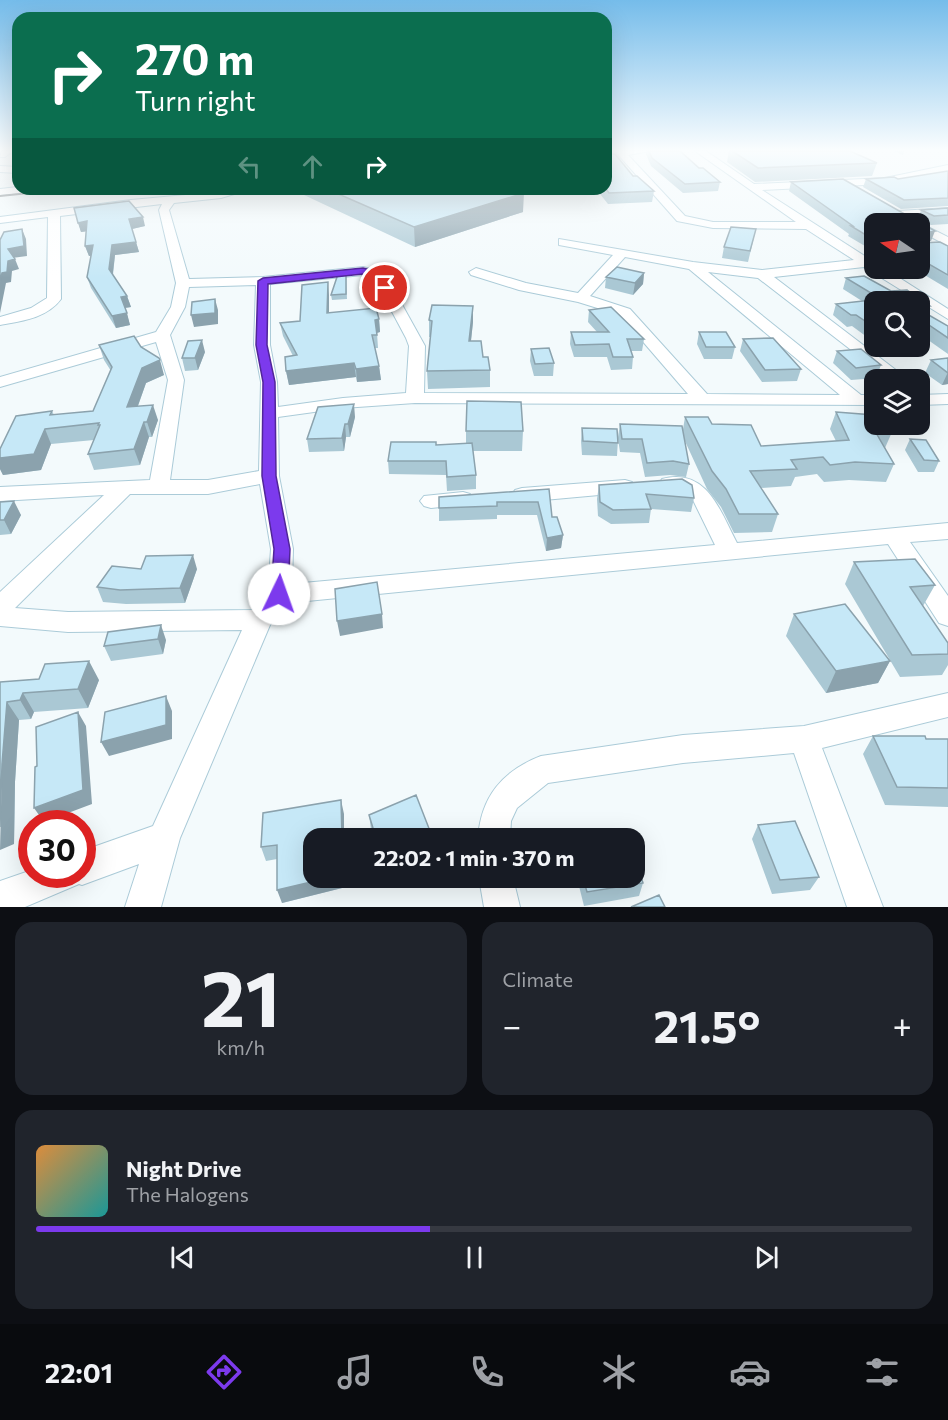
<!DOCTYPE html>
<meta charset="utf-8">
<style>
:root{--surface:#171b24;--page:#20242c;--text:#f1f3f6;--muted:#9ea1a6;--line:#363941;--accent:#7c3aed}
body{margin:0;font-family:Commissioner,sans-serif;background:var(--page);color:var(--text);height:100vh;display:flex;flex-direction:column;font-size:22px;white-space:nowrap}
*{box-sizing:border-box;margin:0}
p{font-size:20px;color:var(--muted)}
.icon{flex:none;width:33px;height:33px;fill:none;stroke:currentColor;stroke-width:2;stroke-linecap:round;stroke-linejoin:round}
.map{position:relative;height:907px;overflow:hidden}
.details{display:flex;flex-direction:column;gap:15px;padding:15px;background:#0d0f14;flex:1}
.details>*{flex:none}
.banner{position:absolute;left:12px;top:12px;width:600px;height:183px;border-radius:18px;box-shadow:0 6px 24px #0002;background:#0b6e4f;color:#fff;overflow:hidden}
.needle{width:39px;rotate:283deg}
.controls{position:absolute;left:864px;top:213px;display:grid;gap:12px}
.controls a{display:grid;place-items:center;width:66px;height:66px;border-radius:12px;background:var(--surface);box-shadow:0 6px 24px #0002;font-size:30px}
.speed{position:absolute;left:18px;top:810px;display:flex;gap:12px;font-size:30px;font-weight:700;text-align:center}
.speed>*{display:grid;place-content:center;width:78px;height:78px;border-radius:50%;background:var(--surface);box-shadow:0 6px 24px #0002;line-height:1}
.speed .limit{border:9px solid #d22;background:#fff;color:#111}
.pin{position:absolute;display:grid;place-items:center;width:51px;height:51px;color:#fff;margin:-26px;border:3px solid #fff;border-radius:50%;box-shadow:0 2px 6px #0007}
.me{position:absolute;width:66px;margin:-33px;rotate:3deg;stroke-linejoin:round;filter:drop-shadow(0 0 4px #0008)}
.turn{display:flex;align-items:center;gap:21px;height:126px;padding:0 24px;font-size:27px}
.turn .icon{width:78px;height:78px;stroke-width:2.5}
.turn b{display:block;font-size:42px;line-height:51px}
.lanes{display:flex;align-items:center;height:57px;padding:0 24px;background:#0003;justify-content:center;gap:30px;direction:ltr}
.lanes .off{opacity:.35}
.big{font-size:45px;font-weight:700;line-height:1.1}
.details .widget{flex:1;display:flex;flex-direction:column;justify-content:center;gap:9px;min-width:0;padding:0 21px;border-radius:18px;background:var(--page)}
.details .dial{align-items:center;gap:0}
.dial b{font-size:78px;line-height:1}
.song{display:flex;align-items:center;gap:18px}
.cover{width:72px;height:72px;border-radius:9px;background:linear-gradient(135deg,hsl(30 70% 55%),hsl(180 70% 35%))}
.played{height:6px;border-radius:3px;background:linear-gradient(90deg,var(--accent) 45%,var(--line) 45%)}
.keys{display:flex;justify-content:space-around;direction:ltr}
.heat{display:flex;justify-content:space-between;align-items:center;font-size:33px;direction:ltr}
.details .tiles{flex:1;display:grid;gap:15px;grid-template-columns:1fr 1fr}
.widget:last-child{grid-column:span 2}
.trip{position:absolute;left:303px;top:828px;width:342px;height:60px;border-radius:18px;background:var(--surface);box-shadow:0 6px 24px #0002;font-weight:700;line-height:60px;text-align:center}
.tab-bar{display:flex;height:96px;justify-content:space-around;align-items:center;background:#090b0e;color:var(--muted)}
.tab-bar .icon{width:42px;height:42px}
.tab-bar .selected{color:var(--accent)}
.tab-bar b{font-size:27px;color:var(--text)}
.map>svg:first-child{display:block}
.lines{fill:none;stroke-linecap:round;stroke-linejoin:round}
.minor-casing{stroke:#abcbd8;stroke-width:2}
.minor{fill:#fff;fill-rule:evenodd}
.rail{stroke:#767f83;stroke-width:2}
.wall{fill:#aac8d4}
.shaded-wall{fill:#8ba2ad}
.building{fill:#c6e8f7;stroke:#8ba2ad;stroke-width:1.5}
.route{fill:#7c3aed;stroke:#51269a;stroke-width:1.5}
</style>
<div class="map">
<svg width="948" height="907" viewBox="0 0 948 907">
<rect width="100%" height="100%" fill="#f3fafc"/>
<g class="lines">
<g class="minor-casing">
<path id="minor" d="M13 151 5 157H0L2 151Z
M615 151H650L628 155 685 216 713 222H796L695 151H706L754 184 885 178 948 165V171L885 184 762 190 874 262V268H884L948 309V319L864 267 774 277 909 380H890L758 278 708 272 861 395H874V405L415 403 343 408 278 417 279 476 293 549 292 584 715 545 692 498 680 491 662 489 659 484 662 479C707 467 720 511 737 543L948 523V539L910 542 948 596V626L939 623 888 544 287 603 270 625 180 838 161 907H125L139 864 82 885 79 884 25 907H0V881L32 870V874H82V851L153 826 242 630 68 632 0 626V592L104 495 0 501V487L150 480 168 380 156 342 0 387V377L156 332 171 307 176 283 159 210 162 204 60 216 61 299C47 318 22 321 0 325V317L31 308 47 298 48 217 0 223V217L131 200 251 189 221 198 174 203 169 210 189 279 263 277 363 267 384 272 425 346 424 393 688 394 620 315 578 302 519 290 471 275 469 272 476 268 526 283 578 293 613 255 559 245V239L693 262 762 270 854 260 806 229 713 228 677 221ZM625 257 689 269 840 395 707 394 630 309 590 296ZM363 275 374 278 406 338 409 346 406 393 343 398 278 407 277 382 270 345V284ZM256 285 254 345 261 382 259 471 208 480H170L184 380 170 335 185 307 189 287ZM260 484 271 549 268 592 252 610 68 612 15 608 130 494H208Z
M0 166 18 167V173L0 172Z
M18 187V189H41L36 192 0 195V189Z
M948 208V214L898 217 892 214 898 211Z
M920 223 948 237V246L920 231V224H916Z
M948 394V404L920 405V395Z
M625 480 632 482 635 487 632 492 522 502 515 500 512 495 515 490 522 488Z
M463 492 470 494 474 499 470 504 431 508 424 506 420 501 424 496Z
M948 693V717L822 748 883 907H847L794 753 683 763 548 783 517 808 511 821 510 838H478C481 797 502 771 541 756L683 735 804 726Z
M479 878H513L520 907H484Z"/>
</g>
<use href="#minor" class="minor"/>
<path class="rail" d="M0 196 67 189"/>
</g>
<path class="wall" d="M646 151H680L699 168 720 182 718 191 683 193 651 166 646 154Z
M729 151H850L877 163 872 176 755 182 727 162Z
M894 151H904L903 155Z
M948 171V206L901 209 863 187 866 179H898Z
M633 176 654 191 652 202 608 204 596 189H606Z
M791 182 908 216 919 217 921 210 948 208V224L931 225 918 219V221L931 241 922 242V243L948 246V289L913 268H920V224H874V257L868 253 870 249 848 236 849 234 789 191Z
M303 189H511L523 212 415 247 304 195Z
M74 208 145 226 132 229 139 252 115 255 113 275 127 296 131 307 125 308 130 325 116 328 91 288 87 277 91 256H89L85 246 86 231 81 232Z
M756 229 748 262 722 258 724 247Z
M346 273 347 299 332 300 331 295Z
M644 273 643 284 633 295 605 288 606 277Z
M864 276 891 291 907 290 930 306 927 314 948 326V354L921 335H920V302H874V340H871L852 326 847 327 833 315 836 304 862 301 843 289 846 278Z
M329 295V313L379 319 380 332 377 333 378 348H375L379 366 381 380 357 382 356 377 289 385 286 371 293 356 283 336 280 323 300 321Z
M589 310 644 339 642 351H631L633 357 632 369 611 370 607 357H574L570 344 571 332H597L588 322Z
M429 320 473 322 471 341 483 357 490 370V387L428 389 427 371 430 337H429Z
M699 332 735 347 732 359H704L697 344Z
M743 339 801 369 797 381 762 382 740 351Z
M99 345 141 347 164 375 146 383 138 406 158 420 152 437H149L140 465 94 470 88 454 94 440 51 444 41 470 3 475 0 469V449L52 411 54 415 93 411 111 371 104 360Z
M531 349 554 363 553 376H534L530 361Z
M837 351 881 365 876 378 851 380 833 363Z
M205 352 198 370 185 371 182 358Z
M948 358V384L942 385 925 373 931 360Z
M836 412 892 432 885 448 894 464 886 482 849 480 824 482 817 474 795 477 791 486 761 488 778 514 772 532 734 533 721 507 707 489 684 439 689 464 686 477 670 475 645 477 640 453 620 452 618 439 617 456 582 455 581 441 582 428 618 437 620 424 683 429 685 417 712 424 761 446 836 441 830 429Z
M355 417 350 437H346L344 451 309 452 307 439Z
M466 431H523L522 451H473L476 475V489L447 491 446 475 389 474 388 461 436 445 466 444Z
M910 439 939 461 934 472H918L905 450Z
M599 485 694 498 691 512 651 509 649 523 611 524 598 516 597 499Z
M549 489 552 517 563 535 561 548 546 551 537 515H497V519L439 521V497Z
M0 502 21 515 11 534 0 535Z
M854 562 935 585 923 606 948 643V665L942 675 900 677 845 584Z
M141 569H197L185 603 126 604 103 602 97 587Z
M794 614 890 661 878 683 826 693 786 636Z
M108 632 166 640 163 654 111 661 104 646Z
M39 679 99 680 88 708 34 712 31 719 19 720 15 782 14 844 0 682Z
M873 736 926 739H948V807L885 805 863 754Z
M344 814V838H314L350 886 282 903 277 859 266 861 261 847Z
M369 815 430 831 431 838H374L371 829Z
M758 825 819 877 810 890 772 894 752 839Z
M577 878H634L643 883 639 896 584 906Z"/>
<path class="shaded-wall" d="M524 193 523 212 415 247 414 227Z
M143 217 145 226 132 229 129 219Z
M87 221 90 231 81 232 78 223Z
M22 229 26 239 27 256 12 258 8 249Z
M935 231 931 241 920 242V233Z
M136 242 139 252 115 255 112 280 109 269 112 245Z
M93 245 96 255 89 256 85 246Z
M15 259 19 269 12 271 11 282 6 283 0 313V282L2 273 8 261Z
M644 273 643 284 633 295 635 283Z
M328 282 329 295V326L327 313Z
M127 296 131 307 124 308 121 297Z
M215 299 218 310V324L194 327 191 315Z
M473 306V322L469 358V341Z
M127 313 130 325 116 328 112 316Z
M379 319 380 332 376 333 375 320Z
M202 340 205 352 198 370 195 358Z
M160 360 164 375 146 383 132 422 127 407 142 368Z
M354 363 356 377 289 385 286 371Z
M379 366 381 380 357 382 356 369Z
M948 372V384L942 385Z
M354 404 355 417 350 437 348 424Z
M153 405 158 420 152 437 147 422Z
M144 422 149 437 140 465 134 449Z
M345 424 346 437 344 451 342 438Z
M45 429 51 444 41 470 3 475 0 469V458Z
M14 501 21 515 11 534 4 520Z
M563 535 561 548 546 551 547 538Z
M193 555 197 569 185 603 180 588Z
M382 614 383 628 340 636 337 621Z
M161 625 166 640 163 654 158 639Z
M89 661 99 680 88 708 78 689Z
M890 661 878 683 826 693 836 671Z
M23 693 34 712 31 719 20 700Z
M166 696 172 711V739L109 756 101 742Z
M7 702 19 720 15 782 14 844 0 850 2 764Z
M78 712 86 726 92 804 44 822 34 808Z
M341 800 344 814V838H342Z
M430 831 431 838H412Z
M328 878H349L350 886 282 903 277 890Z"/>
<path class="building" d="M649 151H680L699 168H703L720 182 685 184 652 158Z
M732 151H850L877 163 758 168Z
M606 154H615L633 176H637L654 191 609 193 606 189Z
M948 171V198L904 200 866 179 894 177 898 179Z
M843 179 908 216 919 217H911L935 231 920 233V224H874V240L851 226H853L791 182Z
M327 189H511L524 193 414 227Z
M129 201 143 217 129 219 136 242 112 245 109 269 127 296 121 297 127 313 112 316 87 277 93 245 85 246 87 221 78 223 74 208Z
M948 208V215L934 216 921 210Z
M731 227 756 229 750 251 724 247Z
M22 229 24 246 8 249 15 259 8 261 7 272 2 273 0 282V240L4 232Z
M920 234 921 235 922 243 940 242 948 246V275L920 259Z
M617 267 644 273 635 283 606 277Z
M346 273V294L331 295 338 274Z
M864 276 891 291 907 290 930 306 920 307V302H874V327L856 315H851L836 304 881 299 846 278Z
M328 282 327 313 376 308 379 319 375 320 377 335H372L379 366 356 369 354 363 286 371 285 357 297 355 280 323 300 321 302 285Z
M215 299V313L191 315 192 302Z
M432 305 473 306 469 341H481L483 357H488L490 370 427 371 432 321 429 320Z
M611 307 644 339H627L633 357H613L609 344 575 345 571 332H609L589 310Z
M920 310 948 326V338L926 323 920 324Z
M699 332H726L735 347H706Z
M134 336 141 347 159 358 160 360 142 368 127 407 153 405 147 422H144L134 449 88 454 100 425H98L99 423 45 429 34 454 0 458V449L16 416 52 411 50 415 93 411 112 367 99 345Z
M773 338 801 369 765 370 743 339Z
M202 340 195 358H182L188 341Z
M549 348 554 363 535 364 531 349Z
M861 349 881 365 856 368 837 351Z
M948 358V373L931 360Z
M467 401 521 402 523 431H466Z
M354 404 348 424H345L342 438 307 439 318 407Z
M836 412 874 415V424H887L892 432 875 431 894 464 855 462 830 465 823 457 791 460 797 469 750 471 778 514H739L726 489 712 471 685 417H708L712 424 751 425 761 446 849 440Z
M620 424 682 426 689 464 673 461 647 463 642 439H622Z
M582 428 617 429 618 443 583 441Z
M910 439 926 440 939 461 924 460Z
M391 442H436V445L472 443 476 475 447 477 446 461H388Z
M682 479 692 485 694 498 646 494 651 509 613 510 600 502 599 485Z
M549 489 552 517H557L563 535 547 538 538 502H497V506L439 508V497Z
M14 501 4 520H0V502Z
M193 555 180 588 120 590 97 587 112 566 141 569 146 556Z
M915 559 935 585 910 587 948 643V654L912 655 854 562Z
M377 582 382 614 337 621 335 589Z
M845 604 890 661 836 671 794 614Z
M161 625 158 639 104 646 108 632Z
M89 661 78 689 23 693 20 700 7 702 2 764 0 827V682L39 679 45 664Z
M166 696V725L101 742 105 712Z
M78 712 83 790 34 808 35 767 37 766 36 727Z
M873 736H925L926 739H948V788L897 787Z
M416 795 430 831 412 838H376L369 815Z
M341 800 342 838H314V878H328L277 890V845L261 847 263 813Z
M795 821 819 877 780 880 758 825Z
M634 856 643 883 587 892 583 878H634Z
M659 895 665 907H631Z"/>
<linearGradient id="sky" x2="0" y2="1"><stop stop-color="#75bcea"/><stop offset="0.54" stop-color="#fafdfe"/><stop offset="1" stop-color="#fafdfe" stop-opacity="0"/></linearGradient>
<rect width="948" height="278" fill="url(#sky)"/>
<path class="route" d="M363 268 382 273 390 288 388 290H382L375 276 363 274 268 284 267 345 275 382 276 476 290 549 288 594 285 599 279 601 273 599 271 594 274 549 262 476 263 382 256 345 258 281 263 278Z"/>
</svg>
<div class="controls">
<a><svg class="needle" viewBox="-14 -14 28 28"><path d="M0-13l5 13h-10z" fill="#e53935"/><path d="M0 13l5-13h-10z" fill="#9ea1a6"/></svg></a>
<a><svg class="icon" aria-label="search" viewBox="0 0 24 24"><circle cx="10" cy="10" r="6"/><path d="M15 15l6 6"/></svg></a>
<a><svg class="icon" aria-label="layers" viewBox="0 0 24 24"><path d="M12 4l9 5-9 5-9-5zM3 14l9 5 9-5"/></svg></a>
</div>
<div class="speed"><div class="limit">30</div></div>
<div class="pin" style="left:385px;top:288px;background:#d93025"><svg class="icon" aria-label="arrive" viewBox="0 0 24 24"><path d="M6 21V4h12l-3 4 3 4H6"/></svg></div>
<svg class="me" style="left:279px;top:594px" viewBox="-20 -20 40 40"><circle r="19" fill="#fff"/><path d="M0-13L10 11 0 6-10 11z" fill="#7c3aed"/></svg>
<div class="trip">22:02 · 1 min · 370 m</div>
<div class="banner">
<div class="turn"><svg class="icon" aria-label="right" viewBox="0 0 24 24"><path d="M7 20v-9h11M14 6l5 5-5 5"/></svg><div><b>270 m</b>Turn right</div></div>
<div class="lanes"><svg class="icon off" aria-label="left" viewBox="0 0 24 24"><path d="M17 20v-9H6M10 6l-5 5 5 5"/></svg><svg class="icon off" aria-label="ahead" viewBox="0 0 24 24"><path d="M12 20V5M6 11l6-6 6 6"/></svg><svg class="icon" aria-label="right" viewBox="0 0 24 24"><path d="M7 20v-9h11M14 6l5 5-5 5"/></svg></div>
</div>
</div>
<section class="details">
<div class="tiles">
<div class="widget dial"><b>21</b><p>km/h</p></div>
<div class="widget"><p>Climate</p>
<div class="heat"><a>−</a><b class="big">21.5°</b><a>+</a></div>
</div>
<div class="widget">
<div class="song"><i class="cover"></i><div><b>Night Drive</b><p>The Halogens</p></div></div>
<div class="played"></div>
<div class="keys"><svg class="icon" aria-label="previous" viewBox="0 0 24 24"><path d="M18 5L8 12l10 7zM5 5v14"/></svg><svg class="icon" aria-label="pause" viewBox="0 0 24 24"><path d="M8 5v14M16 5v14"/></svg><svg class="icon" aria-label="next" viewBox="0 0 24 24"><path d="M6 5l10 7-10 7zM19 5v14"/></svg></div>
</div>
</div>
</section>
<nav class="tab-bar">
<b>22:01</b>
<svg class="icon selected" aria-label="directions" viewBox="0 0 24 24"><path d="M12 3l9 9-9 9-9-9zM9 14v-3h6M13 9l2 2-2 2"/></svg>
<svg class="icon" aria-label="music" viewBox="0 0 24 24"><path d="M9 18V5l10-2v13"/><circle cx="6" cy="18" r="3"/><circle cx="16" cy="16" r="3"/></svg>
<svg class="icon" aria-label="phone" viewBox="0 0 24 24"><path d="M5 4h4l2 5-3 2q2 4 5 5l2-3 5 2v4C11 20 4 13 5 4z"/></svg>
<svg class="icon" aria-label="climate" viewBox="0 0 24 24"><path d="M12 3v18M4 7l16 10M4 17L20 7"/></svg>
<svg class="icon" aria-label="car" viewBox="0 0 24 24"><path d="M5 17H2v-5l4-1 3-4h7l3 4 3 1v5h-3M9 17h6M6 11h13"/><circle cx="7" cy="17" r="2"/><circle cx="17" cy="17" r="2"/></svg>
<svg class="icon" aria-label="filters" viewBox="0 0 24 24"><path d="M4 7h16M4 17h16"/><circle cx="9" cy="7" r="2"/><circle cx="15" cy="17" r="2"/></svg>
</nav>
